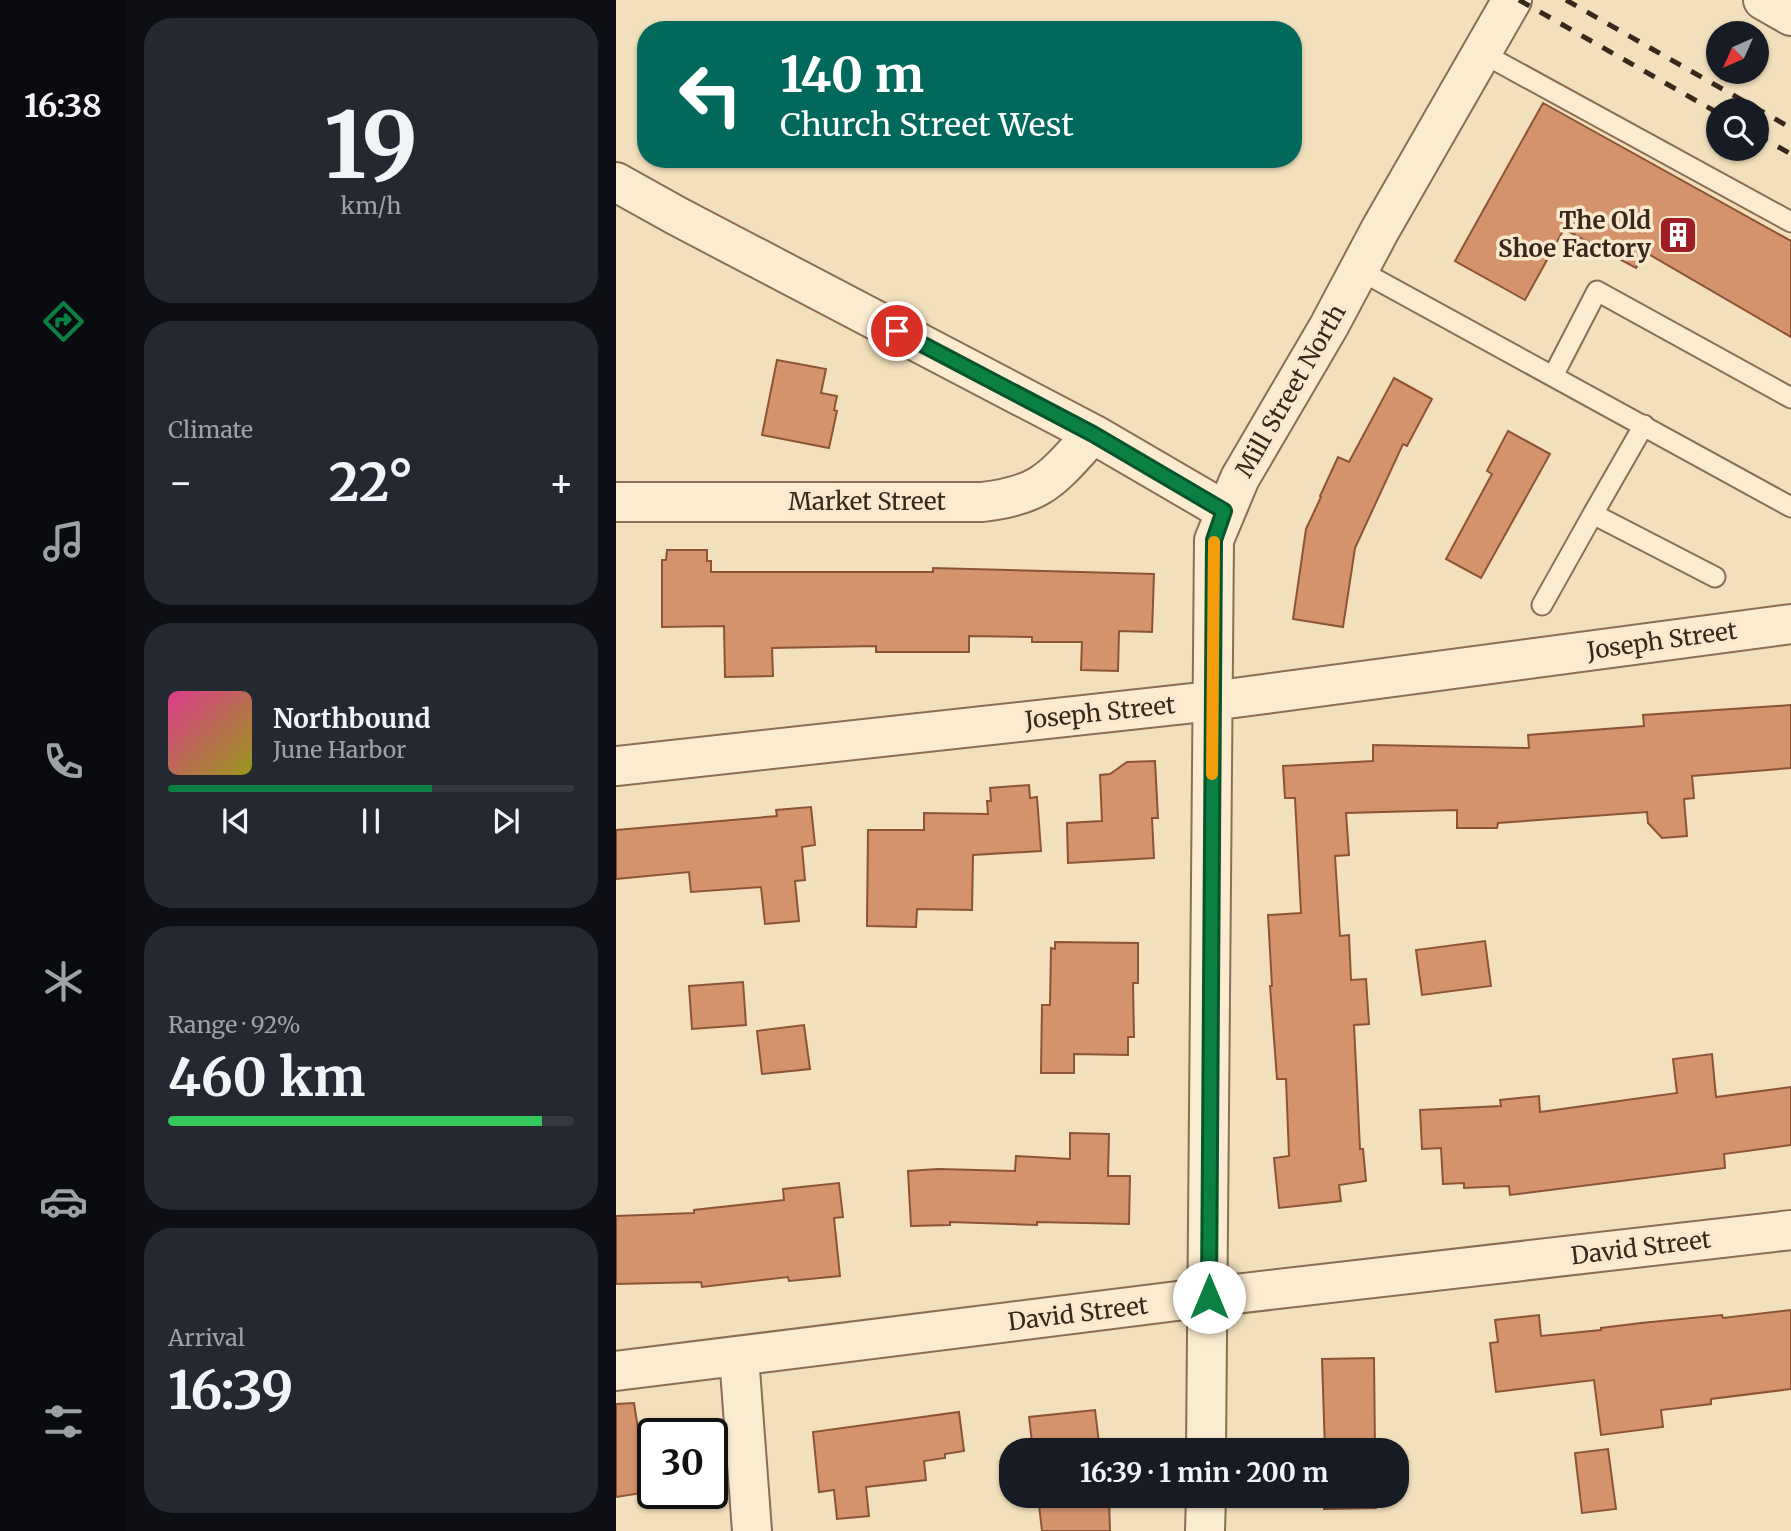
<!DOCTYPE html>
<meta charset="utf-8">
<style>
:root{--surface:#171b24;--page:#242831;--text:#f1f3f6;--muted:#9ea1a6;--line:#363941;--accent:#0b8043}
body{margin:0;font-family:Merriweather,serif;background:var(--page);color:var(--text);height:100vh;display:flex;flex-direction:column;font-size:26px;white-space:nowrap}
*{box-sizing:border-box;margin:0}
p{font-size:23px;color:var(--muted)}
.icon{flex:none;width:38px;height:38px;fill:none;stroke:currentColor;stroke-width:2;stroke-linecap:round;stroke-linejoin:round}
.map{position:relative;flex:1;overflow:hidden}
.details{display:flex;flex-direction:column;gap:18px;padding:18px;background:#0d0f14;width:490px}
.details>*{flex:none}
.banner{position:absolute;left:21px;top:21px;width:665px;height:147px;border-radius:28px;box-shadow:0 2px 5px #0004;background:#00695c;color:#fff;overflow:hidden}
.needle{width:46px;rotate:225deg}
.fabs{position:absolute;left:1090px;top:21px;display:grid;gap:14px}
.fabs a{display:grid;place-items:center;width:63px;height:63px;border-radius:50%;background:var(--surface);box-shadow:0 2px 5px #0004;font-size:35px}
.speed{position:absolute;left:21px;top:1418px;display:flex;gap:14px;font-size:35px;font-weight:700;text-align:center}
.speed>*{display:grid;place-content:center;width:91px;height:91px;border-radius:50%;background:var(--surface);box-shadow:0 2px 5px #0004;line-height:1}
.speed .limit{border:4px solid #111;border-radius:10px;background:#fff;color:#111}
.pin{position:absolute;display:grid;place-items:center;width:60px;height:60px;color:#fff;margin:-30px;border:4px solid #fff;border-radius:50%;box-shadow:0 2px 7px #0007}
.me{position:absolute;width:77px;margin:-38px;rotate:0deg;stroke-linejoin:round;filter:drop-shadow(0 0 5px #0008)}
.turn{display:flex;align-items:center;gap:24px;height:147px;padding:0 28px;font-size:32px}
.turn .icon{width:91px;height:91px;stroke-width:2.5}
.turn b{display:block;font-size:49px;line-height:60px}
.big{font-size:52px;font-weight:700;line-height:1.1}
.details .card{flex:1;display:flex;flex-direction:column;justify-content:center;gap:10px;min-width:0;padding:0 24px;border-radius:28px;background:var(--page)}
.details .dial{align-items:center;gap:0}
.dial b{font-size:91px;line-height:1}
.song{display:flex;align-items:center;gap:21px}
.cover{width:84px;height:84px;border-radius:10px;background:linear-gradient(135deg,hsl(330 70% 55%),hsl(60 70% 35%))}
.played{height:7px;border-radius:4px;background:linear-gradient(90deg,var(--accent) 65%,var(--line) 65%)}
.keys{display:flex;justify-content:space-around;direction:ltr}
.heat{display:flex;justify-content:space-between;align-items:center;font-size:38px;direction:ltr}
.charge{height:10px;border-radius:5px;background:linear-gradient(90deg,#34c759 92%,var(--line) 0)}
.trip{position:absolute;left:383px;top:1438px;width:410px;height:70px;border-radius:28px;background:var(--surface);box-shadow:0 2px 5px #0004;font-weight:700;line-height:70px;text-align:center}
main{display:flex;flex:1;min-height:0}
.tab-bar{display:flex;flex-direction:column;width:126px;justify-content:space-around;align-items:center;background:#090b0e;color:var(--muted)}
.tab-bar .icon{width:49px;height:49px}
.tab-bar .selected{color:var(--accent)}
.tab-bar b{font-size:32px;color:var(--text)}
.map>svg:first-child{display:block}
.building{fill:#d4936d;stroke:#8c5437;stroke-width:2}
.lines{fill:none;stroke-linecap:round;stroke-linejoin:round}
.service-casing{stroke:#8b6e54;stroke-width:23}
.minor-casing{stroke:#8b6e54;stroke-width:42}
.service{stroke:#fceccf;stroke-width:19}
.minor{stroke:#fceccf;stroke-width:38}
.rail{stroke:#38271a;stroke-width:5;stroke-dasharray:12 12;stroke-linecap:butt}
.route-casing{stroke:#07532c;stroke-width:18}
.route{stroke:#0b8043;stroke-width:12}
.slow{stroke:#f59e0b;stroke-width:12}
.labels{text-anchor:middle;stroke-width:7;stroke-linejoin:round;paint-order:stroke}
.poi-label{font-size:24px;font-weight:bold;fill:#38271a;stroke:#f9e9cc;text-anchor:end}
.street-label{font-size:24px;fill:#38271a;stroke:#f9e9cc}
</style>
<main>
<nav class="tab-bar">
<b>16:38</b>
<svg class="icon selected" aria-label="directions" viewBox="0 0 24 24"><path d="M12 3l9 9-9 9-9-9zM9 14v-3h6M13 9l2 2-2 2"/></svg>
<svg class="icon" aria-label="music" viewBox="0 0 24 24"><path d="M9 18V5l10-2v13"/><circle cx="6" cy="18" r="3"/><circle cx="16" cy="16" r="3"/></svg>
<svg class="icon" aria-label="phone" viewBox="0 0 24 24"><path d="M5 4h4l2 5-3 2q2 4 5 5l2-3 5 2v4C11 20 4 13 5 4z"/></svg>
<svg class="icon" aria-label="climate" viewBox="0 0 24 24"><path d="M12 3v18M4 7l16 10M4 17L20 7"/></svg>
<svg class="icon" aria-label="car" viewBox="0 0 24 24"><path d="M5 17H2v-5l4-1 3-4h7l3 4 3 1v5h-3M9 17h6M6 11h13"/><circle cx="7" cy="17" r="2"/><circle cx="17" cy="17" r="2"/></svg>
<svg class="icon" aria-label="filters" viewBox="0 0 24 24"><path d="M4 7h16M4 17h16"/><circle cx="9" cy="7" r="2"/><circle cx="15" cy="17" r="2"/></svg>
</nav>
<section class="details">
<div class="card dial"><b>19</b><p>km/h</p></div>
<div class="card"><p>Climate</p>
<div class="heat"><a>−</a><b class="big">22°</b><a>+</a></div>
</div>
<div class="card">
<div class="song"><i class="cover"></i><div><b>Northbound</b><p>June Harbor</p></div></div>
<div class="played"></div>
<div class="keys"><svg class="icon" aria-label="previous" viewBox="0 0 24 24"><path d="M18 5L8 12l10 7zM5 5v14"/></svg><svg class="icon" aria-label="pause" viewBox="0 0 24 24"><path d="M8 5v14M16 5v14"/></svg><svg class="icon" aria-label="next" viewBox="0 0 24 24"><path d="M6 5l10 7-10 7zM19 5v14"/></svg></div>
</div>
<div class="card"><p>Range · 92%</p><b class="big">460 km</b><div class="charge"></div></div>
<div class="card"><p>Arrival</p><b class="big">16:39</b></div>
</section>
<div class="map">
<svg width="1175" height="1531" viewBox="0 0 1175 1531">
<rect width="100%" height="100%" fill="#f2dfbb"/>
<path class="building" d="M927 103 1175 241V337L1029 252 1020 268 948 229 909 300 839 261Z
M161 360 210 369 205 393 221 396 218 410 221 411 213 448 146 435Z
M778 378 816 399 791 446 787 444 739 548 727 627 677 619 690 529 705 497 704 496 722 457 733 462Z
M892 431 934 454 865 578 830 559 876 474 871 471Z
M51 550H91V561H95V572H317V568L538 574 536 632 503 631 502 671 465 670 466 642H416V637L353 636V652H260V646L156 648 157 676 109 677 108 626 46 627V560H50Z
M1175 705V768L1076 776 1078 798 1068 799 1071 836 1046 838 1032 823 1031 812 882 823 881 828H841V810L730 813 733 855 719 856 724 936 733 935 735 980 750 979 753 1024 738 1025 744 1149H747L750 1181 723 1185 725 1201 663 1208 658 1158 673 1156 670 1079H661L654 986H656L652 915 685 913 679 798H669L667 766 757 761V745L913 748 912 735 1028 726 1027 715Z
M539 761 542 818H536L538 858 452 863 451 823 486 821 484 775 494 774 511 762Z
M413 785 414 798 421 797 425 851 357 855 356 910 301 909 300 927 251 926 252 830H308V813L372 814 371 801H375L374 788Z
M195 807 199 845 186 847 189 880 179 881 183 921 149 924 145 887 75 892 73 872 0 879V830L161 816 160 810Z
M869 941 875 986 806 995 800 950Z
M439 942 522 943V983H517L518 1037H512V1055L458 1054V1073H425L426 1005H434L435 948 439 949Z
M127 982 130 1025 76 1029 73 986Z
M188 1025 194 1069 146 1074 141 1031Z
M1096 1054 1100 1097 1175 1087V1145L1108 1154 1109 1168 894 1195 893 1186 848 1188V1183L827 1184 825 1148 806 1149 804 1110 885 1106 884 1100 923 1096 924 1112 1061 1093 1057 1059Z
M454 1133 493 1134 492 1176H514L513 1224 421 1222V1225L334 1222V1225L295 1226 292 1171 322 1169 399 1171 400 1156 454 1159Z
M223 1183 227 1217 218 1218 224 1276 173 1281 172 1277 86 1287 85 1282 0 1284V1216L78 1213V1210L168 1200 167 1189Z
M1175 1310V1389L1095 1399V1404L1045 1410 1047 1427 985 1435 978 1380 880 1392 874 1343 882 1342 879 1320 923 1315 925 1336 985 1330V1328L1025 1323 1106 1315 1107 1318Z
M758 1358 759 1451H695H709L706 1359Z
M18 1403 32 1492 0 1497V1404Z
M479 1410 484 1451H417L413 1417Z
M343 1412 348 1451 329 1454V1458L308 1461 310 1480 250 1487 253 1516 221 1519 218 1490 203 1492 197 1432Z
M992 1449 1000 1509 966 1513 959 1453Z
M422 1496H493L494 1531H426Z
M696 1496H759L760 1508 708 1509V1503L696 1502Z"/>
<g class="lines">
<g class="service-casing">
<path id="service" d="M866 53 1175 222
M743 270 1175 507
M937 376 981 291 1175 398
M1028 425 977 514 1099 577
M926 605 977 514"/>
</g>
<g class="minor-casing">
<path id="minor" d="M1147 0 1175 16
M0 182 61 216 477 434 609 511
M0 502H366C428 495 437 477 477 434
M0 766 596 701 1175 624
M123 1356 136 1531
M0 1371 593 1297 1175 1230
M590 1451 598 540 624 478 713 326 764 230 896 0
M589 1531 590 1496"/>
</g>
<use href="#service" class="service"/>
<use href="#minor" class="minor"/>
<path class="rail" d="M903 0 1102 113
M950 0 1175 128
M1141 135 1175 154"/>
</g>
<g class="lines">
<g class="route-casing">
<path id="route" d="M281 331 477 434 608 511 598 540 593 1297"/>
</g>
<use href="#route" class="route"/>
<path class="slow" d="M596 774 598 542"/>
</g>
<defs>
<g id="building-square" transform="scale(2.0125)"><rect x="-9" y="-9" width="18" height="18" rx="4" fill="#9f1e25" stroke="#f9e9cc"/><path d="M-4-6H4V6H1V3H-1V6H-4ZM-2.5-4.3h1.7v1.8h-1.7ZM.8-4.3h1.7v1.8H.8ZM-2.5-1h1.7V.8h-1.7ZM.8-1h1.7V.8H.8Z" fill="#fff"/></g>
</defs>
<g fill-rule="evenodd">
<use href="#building-square" x="1062" y="235"/>
</g>
<g class="labels">
<g class="poi-label">
<text x="1035" y="229">The Old<tspan x="1035" dy="28">Shoe Factory</tspan></text>
</g>
<g class="street-label">
<text transform="translate(675 391) rotate(-60)" y="8">Mill Street North</text>
<text x="251" y="510">Market Street</text>
<text transform="translate(1046 641) rotate(-8)" y="8">Joseph Street</text>
<text transform="translate(484 713) rotate(-6)" y="8">Joseph Street</text>
<text transform="translate(1025 1248) rotate(-7)" y="8">David Street</text>
<text transform="translate(462 1314) rotate(-7)" y="8">David Street</text>
</g>
</g>
</svg>
<div class="fabs">
<a><svg class="needle" viewBox="-14 -14 28 28"><path d="M0-13l5 13h-10z" fill="#e53935"/><path d="M0 13l5-13h-10z" fill="#9ea1a6"/></svg></a>
<a><svg class="icon" aria-label="search" viewBox="0 0 24 24"><circle cx="10" cy="10" r="6"/><path d="M15 15l6 6"/></svg></a>
</div>
<div class="speed"><div class="limit">30</div></div>
<div class="pin" style="left:281px;top:331px;background:#d93025"><svg class="icon" aria-label="arrive" viewBox="0 0 24 24"><path d="M6 21V4h12l-3 4 3 4H6"/></svg></div>
<svg class="me" style="left:593px;top:1297px" viewBox="-20 -20 40 40"><circle r="19" fill="#fff"/><path d="M0-13L10 11 0 6-10 11z" fill="#0b8043"/></svg>
<div class="trip">16:39 · 1 min · 200 m</div>
<div class="banner">
<div class="turn"><svg class="icon" aria-label="left" viewBox="0 0 24 24"><path d="M17 20v-9H6M10 6l-5 5 5 5"/></svg><div><b>140 m</b>Church Street West</div></div>
</div>
</div>
</main>
